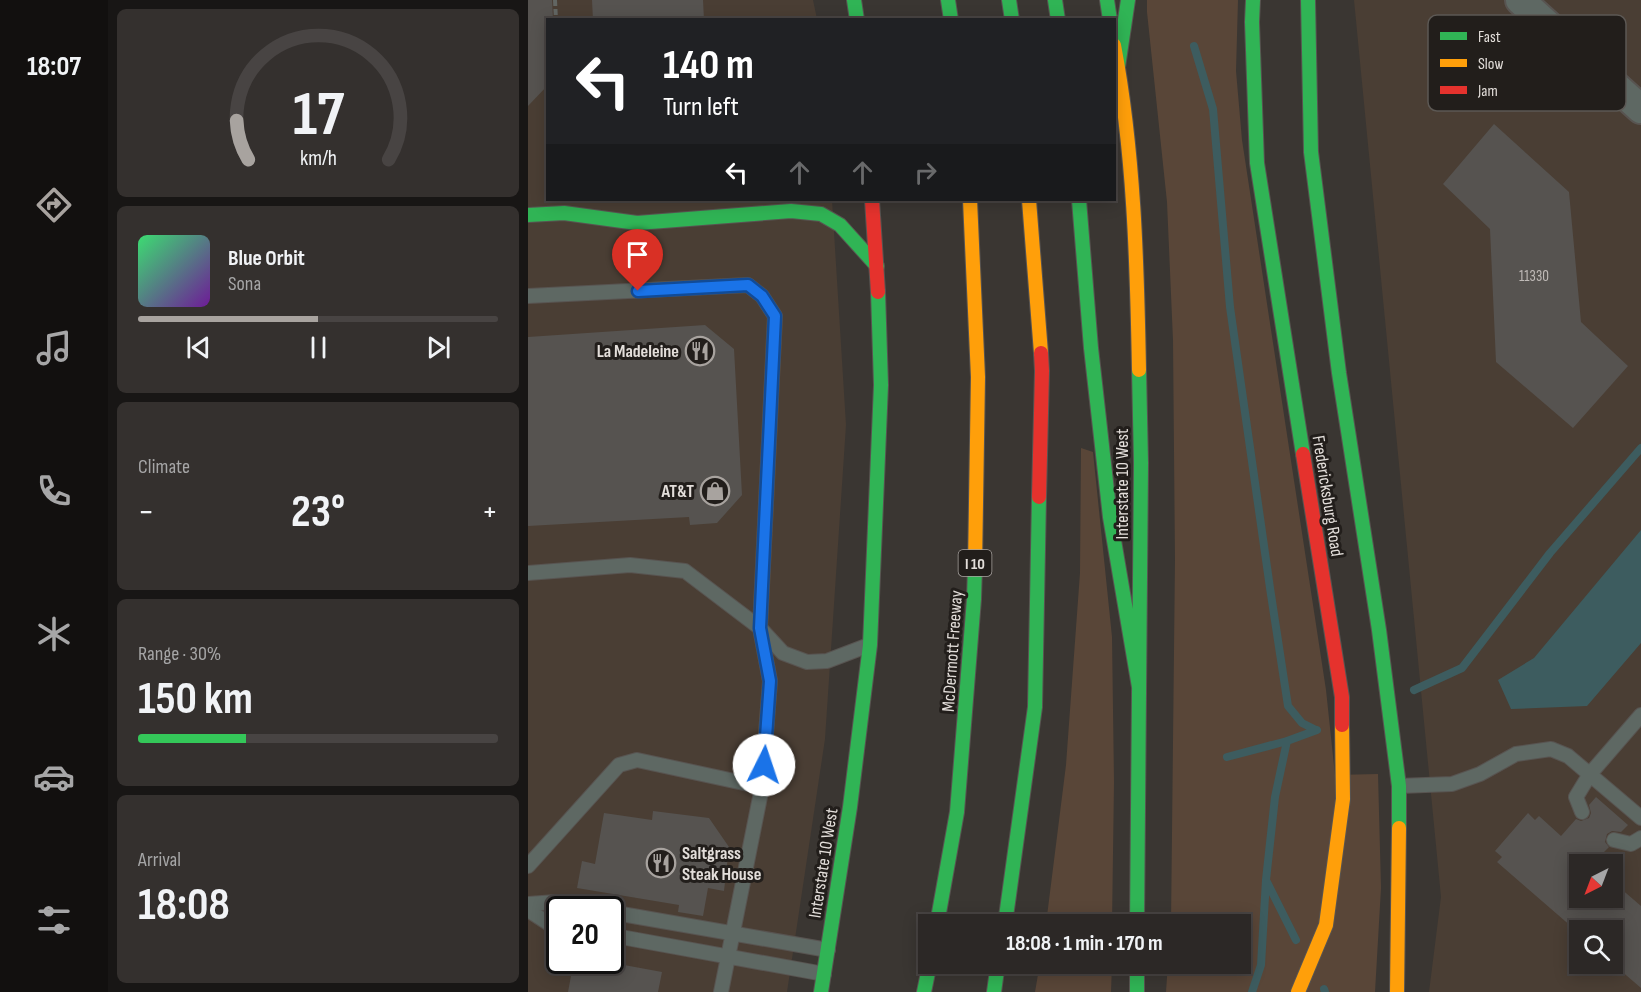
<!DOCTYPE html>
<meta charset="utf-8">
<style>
:root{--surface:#2c2826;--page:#34302e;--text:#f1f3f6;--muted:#a6a6a7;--line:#484443;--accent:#a8a39f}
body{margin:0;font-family:"Sofia Sans Condensed",sans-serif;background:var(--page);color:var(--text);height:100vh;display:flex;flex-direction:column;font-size:22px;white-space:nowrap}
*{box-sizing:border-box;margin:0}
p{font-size:20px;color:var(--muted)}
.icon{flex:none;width:33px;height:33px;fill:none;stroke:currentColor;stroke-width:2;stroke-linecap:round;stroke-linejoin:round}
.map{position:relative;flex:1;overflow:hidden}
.details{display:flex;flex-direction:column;gap:9px;padding:9px;background:#181615;width:420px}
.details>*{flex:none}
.top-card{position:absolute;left:18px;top:18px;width:570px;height:183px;border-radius:0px;box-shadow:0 3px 15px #0003,0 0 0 2px var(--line);background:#202124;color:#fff;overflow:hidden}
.needle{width:39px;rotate:222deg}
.tools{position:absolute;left:1041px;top:854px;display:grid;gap:12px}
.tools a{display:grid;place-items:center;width:54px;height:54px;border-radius:0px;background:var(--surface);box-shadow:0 3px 15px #0003,0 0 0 2px var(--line);font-size:30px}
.speed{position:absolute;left:18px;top:896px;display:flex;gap:12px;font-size:30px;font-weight:700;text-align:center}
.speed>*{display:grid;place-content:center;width:78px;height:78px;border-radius:50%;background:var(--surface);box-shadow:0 3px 15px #0003,0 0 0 2px var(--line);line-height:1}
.speed .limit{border:3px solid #111;border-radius:9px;background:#fff;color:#111}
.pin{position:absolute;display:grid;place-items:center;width:51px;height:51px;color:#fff;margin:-62px -26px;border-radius:50% 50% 50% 0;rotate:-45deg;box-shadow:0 0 6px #0007}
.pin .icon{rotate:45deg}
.me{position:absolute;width:66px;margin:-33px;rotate:4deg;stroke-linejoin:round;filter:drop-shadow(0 0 4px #0008)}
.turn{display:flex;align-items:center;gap:21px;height:126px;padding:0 18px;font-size:27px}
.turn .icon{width:78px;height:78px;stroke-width:2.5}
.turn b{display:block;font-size:42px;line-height:51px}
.lanes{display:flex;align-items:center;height:57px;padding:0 18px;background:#0003;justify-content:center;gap:30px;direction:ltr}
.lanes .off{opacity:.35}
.big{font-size:45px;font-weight:700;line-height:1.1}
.details .widget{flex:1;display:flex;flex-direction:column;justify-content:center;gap:9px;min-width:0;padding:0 21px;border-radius:9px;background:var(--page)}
.details .dial{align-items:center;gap:0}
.dial svg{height:156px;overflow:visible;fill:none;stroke:var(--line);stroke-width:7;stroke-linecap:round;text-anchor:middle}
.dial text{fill:var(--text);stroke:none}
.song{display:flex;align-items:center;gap:18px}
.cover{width:72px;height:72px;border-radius:9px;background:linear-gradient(135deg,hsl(140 70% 55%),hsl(280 70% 35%))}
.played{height:6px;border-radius:3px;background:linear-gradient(90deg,var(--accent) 50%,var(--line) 50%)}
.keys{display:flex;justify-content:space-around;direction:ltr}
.heat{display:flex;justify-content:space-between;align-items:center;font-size:33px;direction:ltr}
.charge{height:9px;border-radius:4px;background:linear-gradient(90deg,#34c759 30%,var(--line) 0)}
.trip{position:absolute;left:390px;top:914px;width:333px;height:60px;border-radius:0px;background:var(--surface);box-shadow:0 3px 15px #0003,0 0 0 2px var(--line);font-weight:700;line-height:60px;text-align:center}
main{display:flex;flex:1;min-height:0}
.dock{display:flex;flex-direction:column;width:108px;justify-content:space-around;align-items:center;background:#12100f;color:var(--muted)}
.dock .icon{width:42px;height:42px}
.dock .selected{color:var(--accent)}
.dock b{font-size:27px;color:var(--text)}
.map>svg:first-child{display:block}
.built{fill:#4a3e34;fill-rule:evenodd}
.green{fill:#594638}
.water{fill:#3d5c5f}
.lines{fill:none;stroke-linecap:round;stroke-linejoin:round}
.stream{stroke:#3d5c5f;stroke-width:8}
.building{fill:#565350}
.lane-casing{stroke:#585451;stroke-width:16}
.street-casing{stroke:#585451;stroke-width:32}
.fast-casing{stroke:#585451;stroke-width:16}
.slow-casing{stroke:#585451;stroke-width:16}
.jam-casing{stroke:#585451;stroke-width:16}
.path{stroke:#626663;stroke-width:4;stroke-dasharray:6 3;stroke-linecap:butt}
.lane{stroke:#5e6863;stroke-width:14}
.street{stroke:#5e6863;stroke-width:28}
.fast{stroke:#30b455;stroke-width:14}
.slow{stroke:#ff9f0a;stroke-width:14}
.jam{stroke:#e5322d;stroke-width:14}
.route-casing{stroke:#114b97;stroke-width:15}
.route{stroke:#1a73e8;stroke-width:10}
.labels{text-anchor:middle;stroke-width:6;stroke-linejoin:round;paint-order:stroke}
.number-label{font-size:15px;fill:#c0bbb8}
.shield{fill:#221e1b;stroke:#a9a4a1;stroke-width:1.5}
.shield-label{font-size:16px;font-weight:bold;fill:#e3deda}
.poi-label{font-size:18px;font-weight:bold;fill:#e3deda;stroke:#221e1b;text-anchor:end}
.street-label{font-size:18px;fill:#e3deda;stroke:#221e1b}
.key{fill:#221e1b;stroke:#5c5854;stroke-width:1.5}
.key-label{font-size:16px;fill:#e3deda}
</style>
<main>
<nav class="dock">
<b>18:07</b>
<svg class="icon selected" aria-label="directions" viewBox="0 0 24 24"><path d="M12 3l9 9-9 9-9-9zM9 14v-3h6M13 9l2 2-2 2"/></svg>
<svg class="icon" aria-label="music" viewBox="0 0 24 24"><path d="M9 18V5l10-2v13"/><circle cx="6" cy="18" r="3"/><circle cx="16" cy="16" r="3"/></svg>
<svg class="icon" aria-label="phone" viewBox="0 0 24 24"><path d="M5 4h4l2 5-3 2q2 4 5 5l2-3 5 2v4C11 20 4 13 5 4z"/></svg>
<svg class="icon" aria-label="climate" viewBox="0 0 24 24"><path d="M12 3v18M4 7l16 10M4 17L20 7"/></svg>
<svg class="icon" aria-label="car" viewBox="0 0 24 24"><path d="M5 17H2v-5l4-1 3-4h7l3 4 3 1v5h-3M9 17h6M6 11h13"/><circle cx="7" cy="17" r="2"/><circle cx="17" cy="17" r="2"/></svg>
<svg class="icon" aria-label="filters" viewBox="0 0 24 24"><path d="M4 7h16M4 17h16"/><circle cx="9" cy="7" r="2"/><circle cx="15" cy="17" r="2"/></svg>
</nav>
<section class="details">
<div class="widget dial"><svg viewBox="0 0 100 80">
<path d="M14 69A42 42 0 1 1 86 69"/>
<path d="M14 69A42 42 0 0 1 8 49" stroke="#a8a39f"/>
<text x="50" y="56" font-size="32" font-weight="700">17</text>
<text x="50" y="72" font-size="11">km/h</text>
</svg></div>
<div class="widget">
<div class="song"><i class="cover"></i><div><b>Blue Orbit</b><p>Sona</p></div></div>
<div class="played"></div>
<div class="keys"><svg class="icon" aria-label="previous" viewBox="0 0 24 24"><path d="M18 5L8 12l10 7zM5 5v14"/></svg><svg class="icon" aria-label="pause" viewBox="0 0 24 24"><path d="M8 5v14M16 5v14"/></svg><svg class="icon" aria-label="next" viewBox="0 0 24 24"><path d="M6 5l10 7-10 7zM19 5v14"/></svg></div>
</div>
<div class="widget"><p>Climate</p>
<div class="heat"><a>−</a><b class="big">23°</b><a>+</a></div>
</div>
<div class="widget"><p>Range · 30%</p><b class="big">150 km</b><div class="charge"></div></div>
<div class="widget"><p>Arrival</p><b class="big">18:08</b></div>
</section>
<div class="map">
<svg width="1113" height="992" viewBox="0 0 1113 992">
<rect width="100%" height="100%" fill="#3a3632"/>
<path class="built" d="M0 0H285L289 19 20 20V200H304L318 425 297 739 259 992H0ZM32 909H82V960H32Z
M826 0H1113V992H901L913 897ZM1052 864H1084V897H1052ZM1052 930H1084V963H1052Z"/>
<path class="green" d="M619 0H710L708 71 714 140 798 690 807 775 850 774 853 888 847 992H638L640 963H712V924H643L647 560 645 340 639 202 619 12Z
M553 448 565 452 584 637 586 782 584 924H518L538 765 552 573Z
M512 963H584L583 992H507Z"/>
<path class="water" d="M1113 530V643L1059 706 983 709 970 680 1006 658Z"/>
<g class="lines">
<path class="stream" d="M666 46 685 109 702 307 742 588 760 706 774 723 788 730
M886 690 934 668 1022 553 1113 448
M699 757 759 741 789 730
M739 882 768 940
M796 989 797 992
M724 992 733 965 738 880 747 797 759 741"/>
</g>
<path class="building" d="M0 0H24L25 20H20V85L0 106Z
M64 0H175L176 20H65Z
M966 124 1041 192 1053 322 1100 366 1045 428 968 362 962 229 915 184Z
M177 325 206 349 214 495 189 523 162 525 161 517 0 526V337Z
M1068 797 1100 825 1093 832 1084 831 1079 834 1077 842 1081 847 1072 856 1079 862 1078 864H1052V897H1084V881L1113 906V988L1084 963V930H1052V934L969 862 974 857 967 851 1000 813 1007 820 1011 816 1033 836 1048 819 1053 821 1061 818 1063 813 1061 805Z
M125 811 181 818 201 847 196 891 180 888 175 916 150 912 151 905 49 888 54 861 67 864 76 813 124 820Z
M46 960H69L134 972 130 992H40Z"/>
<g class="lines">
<g class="lane-casing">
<path id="lane" d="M0 296 220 285 234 296 247 316 232 628 242 681 234 787 193 992
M0 573 102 565 157 571 232 628 255 653 279 662 299 661 341 645
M871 786 924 784 952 774 988 754 1023 749 1040 756 1113 818
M1054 812 1048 797 1062 774 1113 715
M1086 840 1103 844 1113 838
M0 866 91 765 109 760 234 787
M0 904 28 902 68 909
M0 910 23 925 32 926
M82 912 300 950
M82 935 296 974"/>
</g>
<g class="street-casing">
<path id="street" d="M992 0 1113 109"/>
</g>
<g class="fast-casing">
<path id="fast" d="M326 0 329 20
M420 0 423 20
M481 0 484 20
M527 0 530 20
M579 0 582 20
M725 0 724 22 729 163 775 454
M780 0 783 152 811 373 851 630 871 786V828
M590 67 600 0
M551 200 563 348 582 517 611 687
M0 215 36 213 109 223 263 211 293 214 312 225 349 266
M409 924 429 812 446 599 447 566
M477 924 507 707 511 497
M609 924 613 463 611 370
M609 963V992
M293 992 322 807 342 645 353 385 350 292
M396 992 402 963
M466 992 470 963"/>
</g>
<g class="slow-casing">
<path id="slow" d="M586 45C606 152 609 261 611 370
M442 200 450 377 447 566
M501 200 513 353
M770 992 798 925 815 799 814 725
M869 992 871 828"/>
</g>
<g class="jam-casing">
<path id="jam" d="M344 200 350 292
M775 454 814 697V725
M511 497 514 371 513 353"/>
</g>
<path class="path" d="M27 0 28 20"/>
<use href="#lane" class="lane"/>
<use href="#street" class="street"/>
<use href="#fast" class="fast"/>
<use href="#slow" class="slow"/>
<use href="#jam" class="jam"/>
</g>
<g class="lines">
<g class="route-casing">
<path id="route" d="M110 291 220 285 234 296 247 316 232 628 242 681 236 765"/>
</g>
<use href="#route" class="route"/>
</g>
<defs>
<g id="restaurant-ring" transform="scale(1.5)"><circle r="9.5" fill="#221e1b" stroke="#a8a39f" stroke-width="1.5"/><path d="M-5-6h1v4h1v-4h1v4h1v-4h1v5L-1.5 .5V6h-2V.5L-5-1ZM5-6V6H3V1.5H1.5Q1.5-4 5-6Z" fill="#a8a39f"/></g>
<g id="shop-ring" transform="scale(1.5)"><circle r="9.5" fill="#221e1b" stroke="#a8a39f" stroke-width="1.5"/><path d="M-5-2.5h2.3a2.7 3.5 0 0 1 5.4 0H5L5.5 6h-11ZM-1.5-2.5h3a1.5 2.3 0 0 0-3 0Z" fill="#a8a39f"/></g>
</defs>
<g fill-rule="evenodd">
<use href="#restaurant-ring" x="172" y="351"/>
<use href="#shop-ring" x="187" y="491"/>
<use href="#restaurant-ring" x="133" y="863"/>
</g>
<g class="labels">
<g class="number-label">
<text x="1006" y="281">11330</text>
</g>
<rect class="shield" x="430.5" y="550" width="33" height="26" rx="4.5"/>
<g class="shield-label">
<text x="447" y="569">I 10</text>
</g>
<g class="poi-label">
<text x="151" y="357">La Madeleine</text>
<text x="166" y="497">AT&amp;T</text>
<text x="154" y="859" text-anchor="start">Saltgrass<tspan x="154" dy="21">Steak House</tspan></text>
</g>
<g class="street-label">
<text transform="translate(594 484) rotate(-90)" y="6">Interstate 10 West</text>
<text transform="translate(800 496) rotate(81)" y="6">Fredericksburg Road</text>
<text transform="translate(424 651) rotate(-86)" y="6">McDermott Freeway</text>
<text transform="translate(295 863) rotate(-81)" y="6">Interstate 10 West</text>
</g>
</g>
<rect x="900" y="15" width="198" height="96" rx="9" class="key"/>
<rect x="912" y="32" width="27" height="8" fill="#30b455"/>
<rect x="912" y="59" width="27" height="8" fill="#ff9f0a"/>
<rect x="912" y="86" width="27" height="8" fill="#e5322d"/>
<g class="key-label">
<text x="950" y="42">Fast</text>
<text x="950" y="69">Slow</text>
<text x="950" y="96">Jam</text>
</g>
</svg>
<div class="tools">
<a><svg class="needle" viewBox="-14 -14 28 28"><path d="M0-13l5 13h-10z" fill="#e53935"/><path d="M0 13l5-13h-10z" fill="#a6a6a7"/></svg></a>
<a><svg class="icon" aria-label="search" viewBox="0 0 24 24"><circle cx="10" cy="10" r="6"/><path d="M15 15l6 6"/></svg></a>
</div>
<div class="speed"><div class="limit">20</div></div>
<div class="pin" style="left:110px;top:291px;background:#d93025"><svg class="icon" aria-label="arrive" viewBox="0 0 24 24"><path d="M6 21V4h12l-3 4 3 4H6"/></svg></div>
<svg class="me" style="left:236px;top:765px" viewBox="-20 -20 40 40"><circle r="19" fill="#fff"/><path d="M0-13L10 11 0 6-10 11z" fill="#1a73e8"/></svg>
<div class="trip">18:08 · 1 min · 170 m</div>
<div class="top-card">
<div class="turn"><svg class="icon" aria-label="left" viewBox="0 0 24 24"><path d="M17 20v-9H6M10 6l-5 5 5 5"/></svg><div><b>140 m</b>Turn left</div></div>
<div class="lanes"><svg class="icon" aria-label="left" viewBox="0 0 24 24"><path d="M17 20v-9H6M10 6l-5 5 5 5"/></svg><svg class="icon off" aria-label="ahead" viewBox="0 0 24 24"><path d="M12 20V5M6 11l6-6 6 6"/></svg><svg class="icon off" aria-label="ahead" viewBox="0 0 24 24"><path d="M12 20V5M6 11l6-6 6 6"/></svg><svg class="icon off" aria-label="right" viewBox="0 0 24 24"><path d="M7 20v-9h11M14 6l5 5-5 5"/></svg></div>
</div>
</div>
</main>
